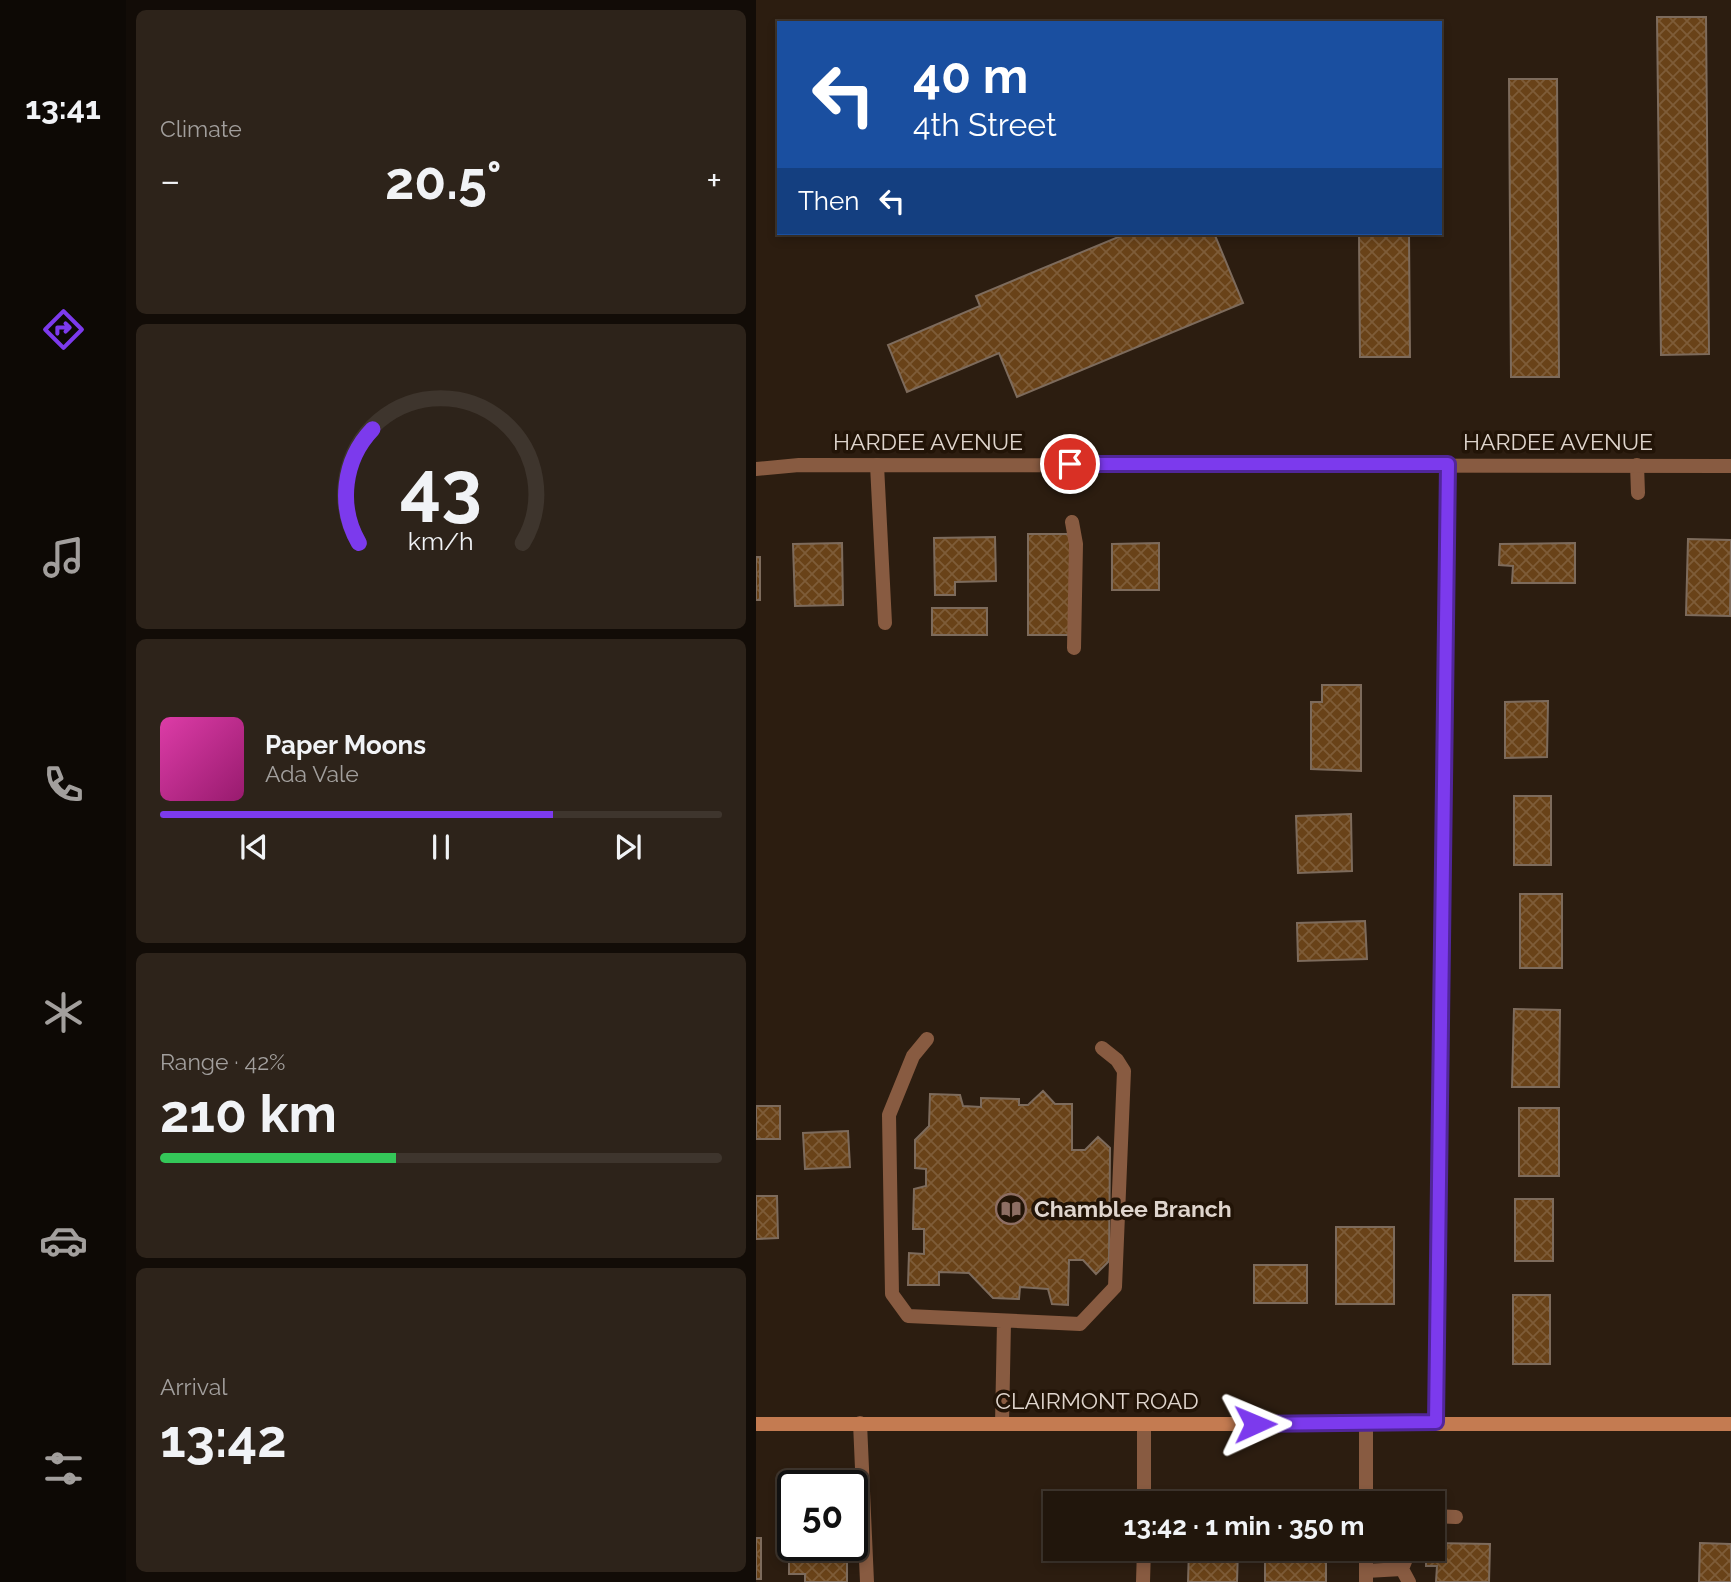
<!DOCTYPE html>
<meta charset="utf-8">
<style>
:root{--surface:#21160c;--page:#2d231a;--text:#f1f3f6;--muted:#a29f9d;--line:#3e352d;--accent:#7c3aed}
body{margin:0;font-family:Raleway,sans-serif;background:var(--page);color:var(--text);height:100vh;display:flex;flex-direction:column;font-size:26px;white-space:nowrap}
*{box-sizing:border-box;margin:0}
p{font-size:23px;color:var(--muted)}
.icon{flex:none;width:38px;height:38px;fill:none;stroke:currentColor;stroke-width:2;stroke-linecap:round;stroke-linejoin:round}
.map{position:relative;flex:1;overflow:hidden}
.side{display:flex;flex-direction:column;gap:10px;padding:10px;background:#120c07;width:630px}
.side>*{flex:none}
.guide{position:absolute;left:21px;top:21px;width:665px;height:214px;border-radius:0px;box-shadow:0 4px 10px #0003,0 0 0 2px var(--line);background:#1a4fa0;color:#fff;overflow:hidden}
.speed{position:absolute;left:21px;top:1470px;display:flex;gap:14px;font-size:35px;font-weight:700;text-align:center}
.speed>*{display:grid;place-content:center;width:91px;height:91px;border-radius:50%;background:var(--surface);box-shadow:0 4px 10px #0003,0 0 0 2px var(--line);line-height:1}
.speed .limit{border:4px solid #111;border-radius:10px;background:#fff;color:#111}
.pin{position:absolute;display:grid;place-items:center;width:60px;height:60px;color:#fff;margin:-30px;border:4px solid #fff;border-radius:50%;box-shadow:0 2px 7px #0007}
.me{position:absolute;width:77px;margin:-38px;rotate:89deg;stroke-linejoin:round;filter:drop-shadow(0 0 5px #0008)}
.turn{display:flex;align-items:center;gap:24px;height:147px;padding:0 21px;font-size:32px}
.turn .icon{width:91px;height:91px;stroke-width:2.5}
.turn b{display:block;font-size:49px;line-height:60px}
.then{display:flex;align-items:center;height:66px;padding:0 21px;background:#0003;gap:14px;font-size:26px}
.big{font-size:52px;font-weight:700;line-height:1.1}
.side .tile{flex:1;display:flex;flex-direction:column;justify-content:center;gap:10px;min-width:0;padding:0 24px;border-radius:10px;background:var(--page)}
.side .dial{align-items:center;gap:0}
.dial svg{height:182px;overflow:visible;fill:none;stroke:var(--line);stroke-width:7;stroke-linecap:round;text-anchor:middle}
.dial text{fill:var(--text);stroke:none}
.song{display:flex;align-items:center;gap:21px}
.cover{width:84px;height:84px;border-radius:10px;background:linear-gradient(135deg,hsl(320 70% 55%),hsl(320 70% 35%))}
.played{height:7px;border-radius:4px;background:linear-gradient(90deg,var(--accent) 70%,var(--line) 70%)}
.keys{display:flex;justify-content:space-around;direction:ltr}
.heat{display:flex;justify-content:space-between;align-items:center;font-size:38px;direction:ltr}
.charge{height:10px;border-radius:5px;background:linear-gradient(90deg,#34c759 42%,var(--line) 0)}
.trip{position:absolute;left:287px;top:1491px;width:402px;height:70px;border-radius:0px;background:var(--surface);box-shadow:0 4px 10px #0003,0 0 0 2px var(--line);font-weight:700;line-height:70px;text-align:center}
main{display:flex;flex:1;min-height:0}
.tab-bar{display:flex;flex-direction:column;width:126px;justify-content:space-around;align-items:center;background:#0d0905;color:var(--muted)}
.tab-bar .icon{width:49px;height:49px}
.tab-bar .selected{color:var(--accent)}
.tab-bar b{font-size:32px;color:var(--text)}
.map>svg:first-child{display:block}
.building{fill:url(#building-cross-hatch);stroke:#7d6b5c;stroke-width:2}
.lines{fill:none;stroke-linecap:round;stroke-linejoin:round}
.lane{stroke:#885b41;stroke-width:14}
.street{stroke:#885b41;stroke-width:14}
.secondary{stroke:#c47b51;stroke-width:14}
.route-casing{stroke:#51269a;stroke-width:18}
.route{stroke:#7c3aed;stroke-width:12}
.labels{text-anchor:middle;stroke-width:7;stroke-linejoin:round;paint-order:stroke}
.street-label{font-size:23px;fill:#dfd5cd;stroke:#221407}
.poi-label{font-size:23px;font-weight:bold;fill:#dfd5cd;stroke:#221407;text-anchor:start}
</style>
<main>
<nav class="tab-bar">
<b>13:41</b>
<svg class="icon selected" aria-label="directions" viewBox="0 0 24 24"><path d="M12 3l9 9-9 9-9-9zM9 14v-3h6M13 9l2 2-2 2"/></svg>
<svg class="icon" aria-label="music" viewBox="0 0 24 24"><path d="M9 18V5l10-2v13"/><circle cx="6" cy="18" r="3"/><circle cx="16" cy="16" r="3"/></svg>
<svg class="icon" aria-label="phone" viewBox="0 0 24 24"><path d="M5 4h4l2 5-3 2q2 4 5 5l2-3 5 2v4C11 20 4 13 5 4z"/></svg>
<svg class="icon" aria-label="climate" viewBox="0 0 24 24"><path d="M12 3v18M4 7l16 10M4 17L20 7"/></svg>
<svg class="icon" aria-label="car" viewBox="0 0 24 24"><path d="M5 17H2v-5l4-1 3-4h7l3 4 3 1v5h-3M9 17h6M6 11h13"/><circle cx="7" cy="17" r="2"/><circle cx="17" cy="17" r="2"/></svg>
<svg class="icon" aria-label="filters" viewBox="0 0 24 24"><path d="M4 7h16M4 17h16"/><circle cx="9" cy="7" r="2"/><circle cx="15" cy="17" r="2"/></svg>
</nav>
<section class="side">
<div class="tile"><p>Climate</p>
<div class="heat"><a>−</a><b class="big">20.5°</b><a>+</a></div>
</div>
<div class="tile dial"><svg viewBox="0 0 100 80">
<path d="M14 69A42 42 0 1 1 86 69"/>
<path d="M14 69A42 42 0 0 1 20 19" stroke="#7c3aed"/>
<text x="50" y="56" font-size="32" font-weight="700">43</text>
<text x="50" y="72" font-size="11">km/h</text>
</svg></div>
<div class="tile">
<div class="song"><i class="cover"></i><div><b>Paper Moons</b><p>Ada Vale</p></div></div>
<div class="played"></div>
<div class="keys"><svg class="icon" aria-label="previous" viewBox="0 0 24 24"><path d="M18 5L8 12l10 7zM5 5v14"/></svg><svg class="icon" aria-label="pause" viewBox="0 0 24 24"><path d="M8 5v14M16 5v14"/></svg><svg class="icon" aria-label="next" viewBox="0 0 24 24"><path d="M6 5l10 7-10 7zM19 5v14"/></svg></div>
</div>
<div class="tile"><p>Range · 42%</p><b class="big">210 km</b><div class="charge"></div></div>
<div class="tile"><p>Arrival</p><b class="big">13:42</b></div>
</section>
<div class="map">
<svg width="975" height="1582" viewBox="0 0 975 1582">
<defs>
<pattern id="building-cross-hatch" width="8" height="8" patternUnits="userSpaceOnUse" patternTransform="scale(1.75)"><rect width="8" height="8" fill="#694218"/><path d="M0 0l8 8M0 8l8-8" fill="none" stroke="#7e5c38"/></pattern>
</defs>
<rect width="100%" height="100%" fill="#2c1d10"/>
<path class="building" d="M901 17H950L953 354 905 355Z
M753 79H801L803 377H755Z
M372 233H458L487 303 261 397 243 353 151 392 132 345 224 306 220 296Z
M603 233H653L654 357H604Z
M272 534H315V635H272Z
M239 537 240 581 199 582V595H179L178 538Z
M932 539 975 540 974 616 930 615Z
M86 543 87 605 39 606 37 544Z
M403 543V590H356V544Z
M819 543V583H756L757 566 743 565 744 544Z
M0 557H4V600H0Z
M176 608H231V635H176Z
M566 685H605V771L555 769V702H566Z
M792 701 791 757 749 758V702Z
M758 796H795V865H758Z
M595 814 596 871 542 873 540 816Z
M764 894H806V968H764Z
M609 921 611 959 542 961 541 923Z
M758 1009 804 1010 803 1087H756Z
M287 1091 299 1104H316V1150H329L342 1137 354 1148 353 1261 340 1274 327 1260H313L312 1305 296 1304 292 1289 264 1287 263 1299 237 1298 213 1273 183 1272V1285H152L153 1253 168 1254V1229H157L158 1189 170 1186V1169L159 1168V1140L173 1126 174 1094 204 1095 207 1106 225 1107V1098L263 1099V1105H272Z
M0 1106H24V1139H0Z
M763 1108H803V1176H763Z
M92 1131 94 1167 49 1169 47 1133Z
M0 1196H21L22 1238 0 1239Z
M759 1199H797V1261H759Z
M580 1227H638V1304H580Z
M498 1265H551V1303H498Z
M757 1295H794V1364H757Z
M0 1538H5V1579H0Z
M677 1543 734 1544 733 1582H680L681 1566H670V1549H677Z
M944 1543 975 1544V1582H943Z
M433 1549H482L481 1582H432Z
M509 1549H570V1582H509Z
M33 1553H91V1582H49V1574H33Z"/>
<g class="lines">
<path class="lane" d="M314 464V486
M121 465 129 623
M881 465 882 493
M316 522 320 544 318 648
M171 1039 157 1056 133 1115 136 1294 152 1316 324 1324 359 1287 368 1071 361 1060 346 1048
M104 1423 111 1582
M246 1424 248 1322
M677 1516 700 1517
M646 1569 654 1549
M610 1571 646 1569 653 1582"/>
<path class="street" d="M0 469 43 465 975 466
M610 1422V1503
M680 1422 692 464
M388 1503V1425
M610 1549V1582
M387 1582 388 1549"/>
<path class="secondary" d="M0 1424H975"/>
</g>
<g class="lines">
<g class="route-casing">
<path id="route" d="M314 464H692L680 1422 499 1424"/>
</g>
<use href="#route" class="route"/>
</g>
<defs>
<g id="library-ring" transform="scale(1.575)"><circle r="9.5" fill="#221407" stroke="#8d6e63" stroke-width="1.5"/><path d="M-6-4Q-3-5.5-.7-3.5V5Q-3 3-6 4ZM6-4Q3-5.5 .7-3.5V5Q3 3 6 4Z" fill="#8d6e63"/></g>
</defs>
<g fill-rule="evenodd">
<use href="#library-ring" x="255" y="1209"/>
</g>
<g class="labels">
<g class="street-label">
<text x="172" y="450">HARDEE AVENUE</text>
<text x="802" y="450">HARDEE AVENUE</text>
<text x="341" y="1409">CLAIRMONT ROAD</text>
</g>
<g class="poi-label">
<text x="278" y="1217">Chamblee Branch</text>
</g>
</g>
</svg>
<div class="speed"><div class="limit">50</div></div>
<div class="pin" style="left:314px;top:464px;background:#d93025"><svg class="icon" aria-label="arrive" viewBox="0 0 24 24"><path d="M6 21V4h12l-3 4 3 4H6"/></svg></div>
<svg class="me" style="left:499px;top:1424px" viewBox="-20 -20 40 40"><path d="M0-17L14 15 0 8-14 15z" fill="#7c3aed" stroke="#fff" stroke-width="4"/></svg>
<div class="trip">13:42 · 1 min · 350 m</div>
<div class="guide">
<div class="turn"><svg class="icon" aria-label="left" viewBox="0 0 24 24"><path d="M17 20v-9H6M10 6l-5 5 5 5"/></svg><div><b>40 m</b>4th Street</div></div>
<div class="then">Then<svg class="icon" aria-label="left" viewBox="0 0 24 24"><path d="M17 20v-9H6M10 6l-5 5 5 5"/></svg></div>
</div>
</div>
</main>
